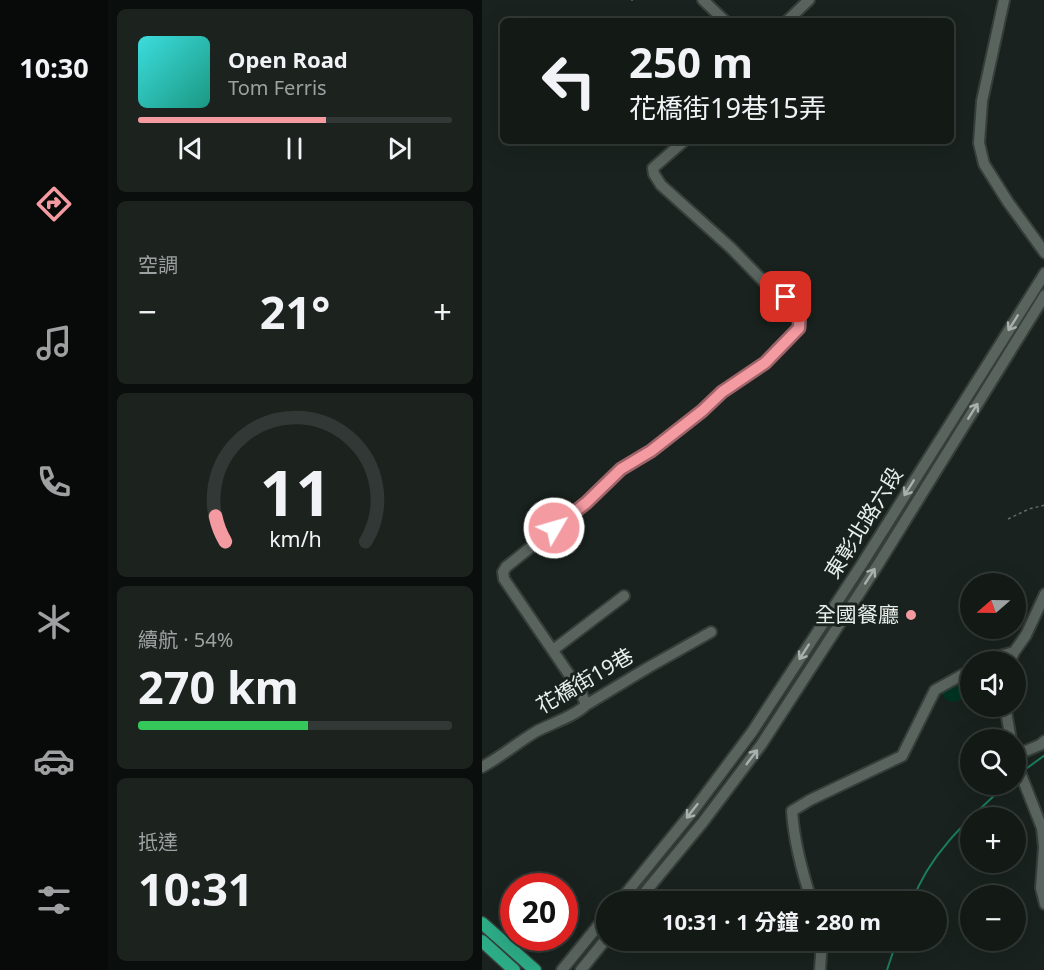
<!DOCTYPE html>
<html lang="zh-TW">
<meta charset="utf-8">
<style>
:root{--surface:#131a16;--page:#1c231f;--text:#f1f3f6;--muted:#9da1a1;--line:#323835;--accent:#f49aa1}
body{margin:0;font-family:"Noto Sans","Noto Sans TC",sans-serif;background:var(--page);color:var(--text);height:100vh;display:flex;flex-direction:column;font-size:22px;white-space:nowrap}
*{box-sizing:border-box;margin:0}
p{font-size:20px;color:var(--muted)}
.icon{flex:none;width:33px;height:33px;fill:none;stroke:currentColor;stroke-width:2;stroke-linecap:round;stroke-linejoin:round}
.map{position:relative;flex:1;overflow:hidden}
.side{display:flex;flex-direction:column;gap:9px;padding:9px;background:#0a0e0c;width:374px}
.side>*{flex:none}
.hud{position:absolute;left:18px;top:18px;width:454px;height:126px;border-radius:9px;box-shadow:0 6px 24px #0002,0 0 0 2px var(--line);background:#131a16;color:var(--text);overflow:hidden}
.needle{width:39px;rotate:250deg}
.buttons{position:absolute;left:478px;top:573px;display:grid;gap:12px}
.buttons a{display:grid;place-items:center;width:66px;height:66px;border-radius:50%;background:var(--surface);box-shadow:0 6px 24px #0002,0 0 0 2px var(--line);font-size:30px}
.speed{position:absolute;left:18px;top:873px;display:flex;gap:12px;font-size:30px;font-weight:700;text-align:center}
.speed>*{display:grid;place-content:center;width:78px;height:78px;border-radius:50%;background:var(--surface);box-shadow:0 6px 24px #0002,0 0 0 2px var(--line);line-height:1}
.speed .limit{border:9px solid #d22;background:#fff;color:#111}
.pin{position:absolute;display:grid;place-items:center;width:51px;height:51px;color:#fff;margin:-26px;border-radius:12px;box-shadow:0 3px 9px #0006}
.me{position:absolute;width:66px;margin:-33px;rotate:52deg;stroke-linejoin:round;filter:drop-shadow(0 0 4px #0008)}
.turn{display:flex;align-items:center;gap:21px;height:126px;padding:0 30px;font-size:27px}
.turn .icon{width:78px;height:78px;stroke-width:2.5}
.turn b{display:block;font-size:42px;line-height:51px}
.big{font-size:45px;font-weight:700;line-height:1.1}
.side .tile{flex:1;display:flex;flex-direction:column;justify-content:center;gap:9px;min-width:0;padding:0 21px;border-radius:9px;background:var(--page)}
.side .dial{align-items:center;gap:0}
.dial svg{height:156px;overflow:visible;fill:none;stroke:var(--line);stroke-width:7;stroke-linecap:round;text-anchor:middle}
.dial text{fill:var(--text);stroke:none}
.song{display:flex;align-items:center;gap:18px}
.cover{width:72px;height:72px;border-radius:9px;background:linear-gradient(135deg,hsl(180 70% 55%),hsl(170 70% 35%))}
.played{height:6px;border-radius:3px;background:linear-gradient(90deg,var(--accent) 60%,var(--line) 60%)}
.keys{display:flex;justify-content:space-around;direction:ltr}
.heat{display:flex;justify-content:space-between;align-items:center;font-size:33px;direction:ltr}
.charge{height:9px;border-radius:4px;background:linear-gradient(90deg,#34c759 54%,var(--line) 0)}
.trip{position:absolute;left:114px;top:891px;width:351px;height:60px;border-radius:30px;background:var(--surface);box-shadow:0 6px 24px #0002,0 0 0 2px var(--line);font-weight:700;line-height:60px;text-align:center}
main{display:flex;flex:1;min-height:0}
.menu{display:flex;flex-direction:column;width:108px;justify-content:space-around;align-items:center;background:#080a09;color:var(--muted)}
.menu .icon{width:42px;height:42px}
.menu .current{color:var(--accent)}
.menu b{font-size:27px;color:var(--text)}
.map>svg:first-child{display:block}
.green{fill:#032}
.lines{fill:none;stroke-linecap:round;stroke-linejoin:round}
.stream{stroke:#1b7e5d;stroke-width:2}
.minor-casing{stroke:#363e3a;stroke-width:14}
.major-casing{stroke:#363e3a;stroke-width:15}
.path{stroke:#626a66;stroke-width:1.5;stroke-dasharray:3 3;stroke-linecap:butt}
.minor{stroke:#5a645f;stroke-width:10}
.major{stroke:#2dad87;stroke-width:12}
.oneway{stroke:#a9b0ad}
.route-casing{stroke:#9f6469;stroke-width:15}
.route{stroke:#f49aa1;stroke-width:10}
.poi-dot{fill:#f49aa1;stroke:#19221e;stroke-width:2}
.labels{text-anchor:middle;stroke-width:6;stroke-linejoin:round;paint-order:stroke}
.street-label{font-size:21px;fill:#e9efec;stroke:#19221e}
.poi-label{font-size:21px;fill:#e9efec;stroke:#19221e;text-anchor:end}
</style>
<main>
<nav class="menu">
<b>10:30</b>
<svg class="icon current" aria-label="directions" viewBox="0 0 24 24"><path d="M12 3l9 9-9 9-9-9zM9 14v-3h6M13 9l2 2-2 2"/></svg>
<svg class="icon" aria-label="music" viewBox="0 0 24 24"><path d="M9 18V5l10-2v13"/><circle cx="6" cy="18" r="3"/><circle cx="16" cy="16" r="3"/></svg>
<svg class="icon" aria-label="phone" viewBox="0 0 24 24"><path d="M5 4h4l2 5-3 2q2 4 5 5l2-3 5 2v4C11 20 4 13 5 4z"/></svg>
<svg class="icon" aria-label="climate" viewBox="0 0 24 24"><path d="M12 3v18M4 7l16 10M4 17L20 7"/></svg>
<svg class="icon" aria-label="car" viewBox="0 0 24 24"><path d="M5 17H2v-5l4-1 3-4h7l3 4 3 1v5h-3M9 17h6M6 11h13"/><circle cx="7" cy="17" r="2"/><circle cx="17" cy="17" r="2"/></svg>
<svg class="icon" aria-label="filters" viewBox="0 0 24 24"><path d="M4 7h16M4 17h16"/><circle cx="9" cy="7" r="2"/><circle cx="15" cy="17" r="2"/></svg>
</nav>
<section class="side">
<div class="tile">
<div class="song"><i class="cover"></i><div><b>Open Road</b><p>Tom Ferris</p></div></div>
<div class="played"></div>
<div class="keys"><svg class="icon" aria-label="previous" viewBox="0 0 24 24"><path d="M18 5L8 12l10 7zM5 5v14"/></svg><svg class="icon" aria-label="pause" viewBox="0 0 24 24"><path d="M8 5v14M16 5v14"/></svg><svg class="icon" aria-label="next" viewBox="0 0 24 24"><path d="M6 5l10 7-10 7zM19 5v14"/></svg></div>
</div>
<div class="tile"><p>空調</p>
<div class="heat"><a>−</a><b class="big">21°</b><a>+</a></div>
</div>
<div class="tile dial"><svg viewBox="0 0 100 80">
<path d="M14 69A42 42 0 1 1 86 69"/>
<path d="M14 69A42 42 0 0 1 9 56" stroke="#f49aa1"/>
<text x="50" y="56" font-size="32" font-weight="700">11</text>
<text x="50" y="72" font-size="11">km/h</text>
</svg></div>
<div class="tile"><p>續航 · 54%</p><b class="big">270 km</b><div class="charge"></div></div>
<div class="tile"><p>抵達</p><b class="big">10:31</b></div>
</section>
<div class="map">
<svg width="563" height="970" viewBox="0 0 563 970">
<rect width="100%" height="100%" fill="#19221e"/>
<path class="green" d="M489 674V694L473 702 466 701 456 690Z"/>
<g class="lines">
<path class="stream" d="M541 771 563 755
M430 902C447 853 488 818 525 784
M405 970 415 940"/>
<g class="minor-casing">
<path id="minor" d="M221 0 243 21
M522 0 500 101 497 143 502 164 526 202 563 253
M305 21 327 0
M71 650 142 596
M505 662 514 657 532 652
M528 662 532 652 544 635 563 594
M104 705 99 692 22 579 21 572 24 567 104 503 139 469 169 451 220 411 240 392 283 363 317 328 318 305 289 289 249 248 179 185 172 174 171 168 202 141
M523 706 529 740
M534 755 558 745 563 741
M534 762 560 828 562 847 559 888 563 904
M0 767C19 757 36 742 55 731 70 723 93 716 104 705L167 667 229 632
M137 902 211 811 270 732 380 564 563 273
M155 902 221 822 279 745 397 563 563 295
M330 902C320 872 312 842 310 811L328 800 420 756 453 690 489 670
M80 970 124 916
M99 970 124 939
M338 970 340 940"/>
</g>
<g class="major-casing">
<path id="major" d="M0 923 53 970
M0 941 32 970"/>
</g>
<path class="path" d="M150 0V1
M526 519 547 509 563 505"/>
<use href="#minor" class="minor"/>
<use href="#major" class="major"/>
</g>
<defs><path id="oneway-shaft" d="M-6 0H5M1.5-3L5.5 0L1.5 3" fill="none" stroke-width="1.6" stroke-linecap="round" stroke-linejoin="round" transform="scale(1.5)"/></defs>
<g class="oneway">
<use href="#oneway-shaft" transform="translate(531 323) rotate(122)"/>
<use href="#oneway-shaft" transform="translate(491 411) rotate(-58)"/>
<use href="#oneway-shaft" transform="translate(427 488) rotate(122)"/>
<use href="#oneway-shaft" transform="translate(388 576) rotate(-57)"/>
<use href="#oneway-shaft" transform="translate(322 652) rotate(123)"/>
<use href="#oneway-shaft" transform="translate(270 757) rotate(-53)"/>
<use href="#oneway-shaft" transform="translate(210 811) rotate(128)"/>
</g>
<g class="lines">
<g class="route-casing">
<path id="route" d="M72 528 104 503 139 469 169 451 220 411 240 392 283 363 317 328 318 305 304 297"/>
</g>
<use href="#route" class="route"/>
</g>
<circle class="poi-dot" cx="429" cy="615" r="6"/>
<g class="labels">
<g class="street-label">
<text transform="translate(382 523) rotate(-58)" y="7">東彰北路六段</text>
<text transform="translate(103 681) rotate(-30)" y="7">花橋街19巷</text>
</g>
<g class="poi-label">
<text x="417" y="622">全國餐廳</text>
</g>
</g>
</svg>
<div class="buttons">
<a><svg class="needle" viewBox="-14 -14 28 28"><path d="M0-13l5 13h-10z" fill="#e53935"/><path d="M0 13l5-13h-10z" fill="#9da1a1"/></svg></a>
<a><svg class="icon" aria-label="sound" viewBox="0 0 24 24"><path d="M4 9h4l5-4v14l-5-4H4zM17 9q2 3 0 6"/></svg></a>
<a><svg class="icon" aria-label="search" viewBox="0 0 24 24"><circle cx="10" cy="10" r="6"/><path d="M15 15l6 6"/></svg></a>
<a>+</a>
<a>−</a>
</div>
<div class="speed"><div class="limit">20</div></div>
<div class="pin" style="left:304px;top:297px;background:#d93025"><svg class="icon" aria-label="arrive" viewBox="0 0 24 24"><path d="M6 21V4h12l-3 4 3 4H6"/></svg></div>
<svg class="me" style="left:72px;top:528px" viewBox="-20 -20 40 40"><circle r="17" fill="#f49aa1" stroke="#fff" stroke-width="3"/><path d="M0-11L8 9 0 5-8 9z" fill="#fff"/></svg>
<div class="trip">10:31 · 1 分鐘 · 280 m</div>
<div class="hud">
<div class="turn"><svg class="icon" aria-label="left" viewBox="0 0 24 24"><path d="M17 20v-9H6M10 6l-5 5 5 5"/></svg><div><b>250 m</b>花橋街19巷15弄</div></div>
</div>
</div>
</main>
